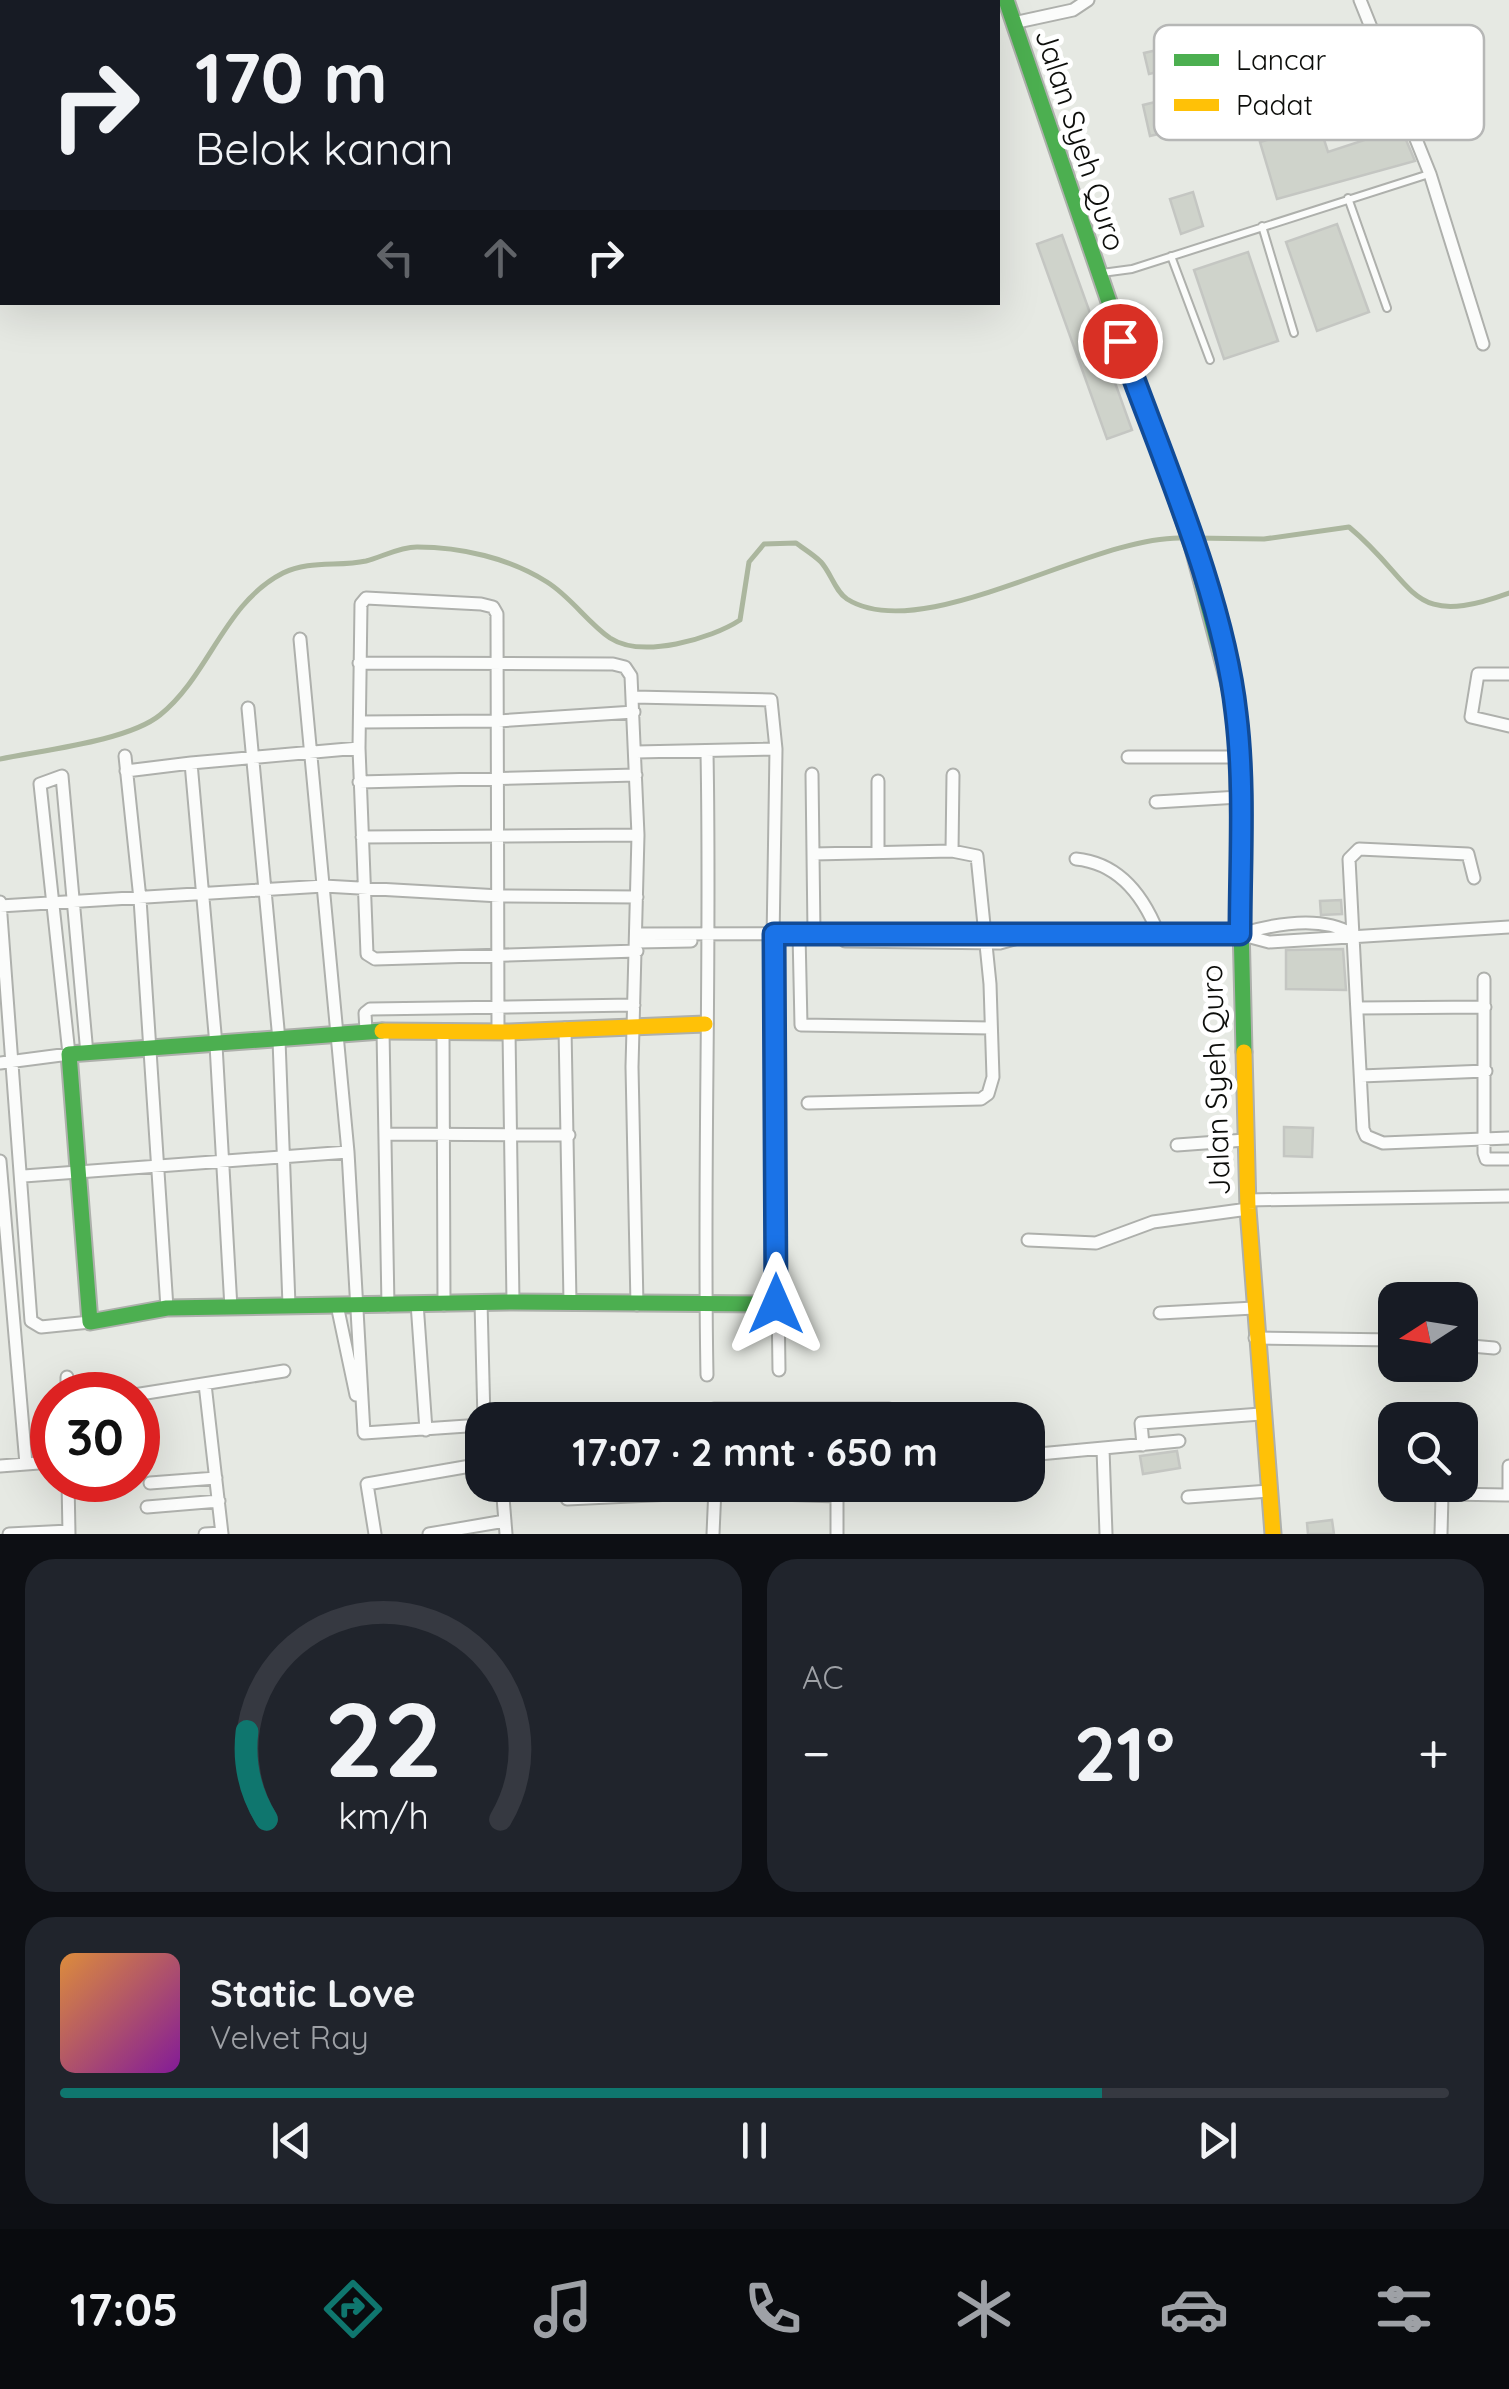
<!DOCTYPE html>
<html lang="id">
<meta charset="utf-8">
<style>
:root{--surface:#171b24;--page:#20242c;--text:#f1f3f6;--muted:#9ea1a6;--line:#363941;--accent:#0f766e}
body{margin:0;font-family:Quicksand,sans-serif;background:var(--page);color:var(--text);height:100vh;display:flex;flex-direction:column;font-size:38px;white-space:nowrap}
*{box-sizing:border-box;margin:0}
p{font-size:32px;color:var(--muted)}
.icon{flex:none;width:55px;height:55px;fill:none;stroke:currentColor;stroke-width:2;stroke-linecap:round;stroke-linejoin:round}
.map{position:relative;height:1534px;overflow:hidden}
.details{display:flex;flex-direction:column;gap:25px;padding:25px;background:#0d0f14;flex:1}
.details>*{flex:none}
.hud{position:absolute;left:0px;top:0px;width:1000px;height:305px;box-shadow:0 10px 40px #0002;background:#171b24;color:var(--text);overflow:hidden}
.needle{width:65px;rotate:258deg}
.tools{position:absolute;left:1378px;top:1282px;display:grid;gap:20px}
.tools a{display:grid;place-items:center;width:100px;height:100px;border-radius:20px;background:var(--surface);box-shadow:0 10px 40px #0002;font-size:50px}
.speed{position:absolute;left:30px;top:1372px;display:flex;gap:20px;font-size:50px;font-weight:700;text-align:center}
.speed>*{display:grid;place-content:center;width:130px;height:130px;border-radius:50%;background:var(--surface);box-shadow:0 10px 40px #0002;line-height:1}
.speed .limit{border:15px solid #d22;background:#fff;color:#111}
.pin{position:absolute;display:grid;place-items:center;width:85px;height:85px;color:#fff;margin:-42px;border:5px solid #fff;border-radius:50%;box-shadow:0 2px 10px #0007}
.me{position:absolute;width:110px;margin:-55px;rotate:0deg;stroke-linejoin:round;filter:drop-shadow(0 0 8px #0008)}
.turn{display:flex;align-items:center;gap:35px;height:210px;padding:0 30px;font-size:45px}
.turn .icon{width:130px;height:130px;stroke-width:2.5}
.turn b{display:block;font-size:70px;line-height:85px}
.lanes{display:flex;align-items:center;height:95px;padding:0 30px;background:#0003;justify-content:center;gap:50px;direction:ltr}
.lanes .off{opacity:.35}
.big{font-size:75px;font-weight:700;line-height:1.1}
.details .card{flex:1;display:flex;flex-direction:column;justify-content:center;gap:15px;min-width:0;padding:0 35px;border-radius:30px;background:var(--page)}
.details .dial{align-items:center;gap:0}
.dial svg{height:260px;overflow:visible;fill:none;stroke:var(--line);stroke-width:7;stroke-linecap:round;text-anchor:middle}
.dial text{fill:var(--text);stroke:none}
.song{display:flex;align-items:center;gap:30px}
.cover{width:120px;height:120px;border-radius:15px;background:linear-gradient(135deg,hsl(30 70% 55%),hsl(290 70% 35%))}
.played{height:10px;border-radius:5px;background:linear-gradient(90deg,var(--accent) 75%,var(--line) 75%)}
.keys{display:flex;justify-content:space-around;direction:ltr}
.heat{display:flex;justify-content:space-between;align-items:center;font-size:55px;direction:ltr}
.details .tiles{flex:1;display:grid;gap:25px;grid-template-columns:1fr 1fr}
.card:last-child{grid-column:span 2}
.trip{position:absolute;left:465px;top:1402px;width:580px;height:100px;border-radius:30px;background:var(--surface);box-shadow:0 10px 40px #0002;font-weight:700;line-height:100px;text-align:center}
.tab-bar{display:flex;height:160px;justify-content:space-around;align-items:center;background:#090b0e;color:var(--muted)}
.tab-bar .icon{width:70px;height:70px}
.tab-bar .current{color:var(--accent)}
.tab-bar b{font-size:45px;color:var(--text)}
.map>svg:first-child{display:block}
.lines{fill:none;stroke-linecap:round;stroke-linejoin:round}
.stream{stroke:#abb69e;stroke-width:5}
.building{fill:#cfd3cb;stroke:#c4c6c2;stroke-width:2.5}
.lane-casing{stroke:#aeb0ac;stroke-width:10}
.street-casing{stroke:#aeb0ac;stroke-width:15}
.fast-casing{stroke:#aeb0ac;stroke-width:19}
.slow-casing{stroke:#aeb0ac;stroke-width:19}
.lane{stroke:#fbfcfb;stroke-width:6}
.street{stroke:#fbfcfb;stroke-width:11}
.fast{stroke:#4caf50;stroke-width:15}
.slow{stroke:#ffc107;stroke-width:15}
.route-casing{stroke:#114b97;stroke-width:25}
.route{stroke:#1a73e8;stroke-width:18}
.labels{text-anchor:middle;stroke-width:10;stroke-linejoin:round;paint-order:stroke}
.street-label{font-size:30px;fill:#0d0e0b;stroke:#fff}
.key{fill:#fff;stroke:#b6b7b6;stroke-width:2.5}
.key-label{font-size:28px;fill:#0d0e0b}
</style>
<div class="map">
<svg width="1509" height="1534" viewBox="0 0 1509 1534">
<rect width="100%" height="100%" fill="#e6e9e3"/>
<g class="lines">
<path class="stream" d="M1194 538 1264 539 1349 527C1419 585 1407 630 1509 593
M0 759C43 750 128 741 160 715 209 676 224 603 283 573 309 560 339 567 366 561 382 557 399 547 417 547 461 547 509 558 547 582 571 597 587 622 610 638 642 659 711 639 740 620L749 562 764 544 796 543C804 549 814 555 821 562 831 573 835 591 847 599 923 647 1092 535 1183 538"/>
</g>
<path class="building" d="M1188 43 1192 64 1149 74 1144 53Z
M1214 64 1227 118 1150 136 1143 105 1193 93 1188 69Z
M1319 124 1328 152 1401 128 1415 161 1277 199 1260 142Z
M1193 192 1203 226 1181 234 1170 199Z
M1337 224 1369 312 1317 331 1286 242Z
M1062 235 1132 430 1107 439 1037 244Z
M1248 252 1278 341 1224 359 1194 270Z
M1341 900 1342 914 1321 915 1320 901Z
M1343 949 1346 990 1286 989V950Z
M1284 1127 1313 1128 1312 1157 1284 1156Z
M1177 1451 1180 1468 1143 1474 1140 1456Z
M1332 1520 1334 1534H1308L1307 1523Z"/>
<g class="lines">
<g class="lane-casing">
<path id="lane" d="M1348 198 1387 308
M1262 226 1294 333
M1171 256 1210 360
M1102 273 1132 269 1429 174"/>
</g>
<g class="street-casing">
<path id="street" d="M1360 0 1430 174 1483 344
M1013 23 1073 10 1088 0
M300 639 348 1152 364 1433
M359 663 613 664 625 667 631 676 638 835 632 1067 637 1305
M1509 674H1478L1471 717 1509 726
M633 697 771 700 776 749 773 941 779 1370
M248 708 279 1040 289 1305
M360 722 498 721 634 712
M636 752 776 749
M125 756 140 899 167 1308
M1128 757H1239
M126 771 191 763
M812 774 814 933
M359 782 636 775
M1156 802 1239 797
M362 837 638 835
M952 851 953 775
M878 852V781
M1076 859C1118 863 1143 895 1158 933
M1474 878 1468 854 1359 849 1349 859 1363 1129 1366 1136 1383 1143 1509 1138
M0 902 31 1321 41 1327 90 1322
M0 906 324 886 500 896 637 897
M799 933 801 1025 991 1028
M637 934 1158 933 1239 934 1269 942 1509 927
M1240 934C1274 924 1321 915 1352 934
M845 941 1000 943 1029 935
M637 942 691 941
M1484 979V1153L1486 1159H1509
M1358 1008 1485 1007
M565 1028 570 1302
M366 1031 365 1013 370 1009 634 1005
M383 1031 388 1306
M443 1031 444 1305
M498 1032 497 614 493 607 481 604 366 598 361 604 359 748 367 954 375 959 637 951
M509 1032 513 1302
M0 1063 69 1054 40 784 62 776 87 1054
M1361 1076 1486 1071
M808 1103 981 1099 988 1094 993 1077 990 984 977 856 952 851 813 854
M387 1134 569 1135
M1177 1145 1245 1140
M0 1161 26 1464
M24 1176 348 1152
M1247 1200 1509 1196
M1028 1240 1096 1243 1153 1222 1248 1209
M481 1302 484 1420
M417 1303 426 1430
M337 1305 356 1395
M231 1308 216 1045 191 763 359 748
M1160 1313 1254 1308
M1255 1338 1395 1340
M1460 1345 1494 1348
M707 1375C703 1168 711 960 707 753
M67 1377V1395
M205 1384 222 1534
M134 1395 284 1371
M714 1420V1409H889
M364 1433 482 1425
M1143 1445 1141 1423 1261 1414
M1103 1449 1106 1534
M1028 1455 1179 1441
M0 1466 52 1462
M1509 1466V1495
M68 1480 69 1534
M150 1483 216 1478
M502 1485 506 1534
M1391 1493 1506 1495
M1188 1497 1269 1491
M567 1499 715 1492 837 1496
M147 1507 219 1501
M9 1534 69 1531
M205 1534 222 1533
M375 1534 367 1484 482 1464
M429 1534 505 1521
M713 1534 715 1488
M837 1534V1485
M1441 1534 1442 1495"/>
</g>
<g class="fast-casing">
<path id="fast" d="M1006 0 1192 545 1236 711 1244 1052
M382 1031 69 1054 90 1322 167 1308 513 1302 776 1304"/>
</g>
<g class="slow-casing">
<path id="slow" d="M382 1031 509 1032 705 1024
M1244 1052 1248 1209 1273 1534"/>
</g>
<use href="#lane" class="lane"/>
<use href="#street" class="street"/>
<use href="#fast" class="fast"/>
<use href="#slow" class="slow"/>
</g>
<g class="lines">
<g class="route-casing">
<path id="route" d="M776 1304 774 934H1240C1240 861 1245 785 1236 713 1223 594 1160 454 1120 341"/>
</g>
<use href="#route" class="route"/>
</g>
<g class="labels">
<g class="street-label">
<text transform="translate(1080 140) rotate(72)" y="10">Jalan Syeh Quro</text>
<text transform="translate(1216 1080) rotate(-92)" y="10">Jalan Syeh Quro</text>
</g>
</g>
<rect x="1154" y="25" width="330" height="115" rx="15" class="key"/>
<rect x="1174" y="54" width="45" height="12" fill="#4caf50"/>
<rect x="1174" y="99" width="45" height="12" fill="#ffc107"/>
<g class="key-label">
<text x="1236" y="70">Lancar</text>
<text x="1236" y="115">Padat</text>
</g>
</svg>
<div class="tools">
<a><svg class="needle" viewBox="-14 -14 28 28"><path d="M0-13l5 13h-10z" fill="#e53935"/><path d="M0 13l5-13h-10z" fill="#9ea1a6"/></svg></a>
<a><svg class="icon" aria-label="search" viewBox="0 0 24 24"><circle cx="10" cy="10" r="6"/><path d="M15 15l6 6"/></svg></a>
</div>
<div class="speed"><div class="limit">30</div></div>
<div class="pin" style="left:1120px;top:341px;background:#d93025"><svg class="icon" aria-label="arrive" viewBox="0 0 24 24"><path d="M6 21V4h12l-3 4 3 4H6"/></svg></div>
<svg class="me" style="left:776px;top:1304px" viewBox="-20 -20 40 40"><path d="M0-17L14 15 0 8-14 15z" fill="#1a73e8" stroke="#fff" stroke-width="4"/></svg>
<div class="trip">17:07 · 2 mnt · 650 m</div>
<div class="hud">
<div class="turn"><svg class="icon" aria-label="right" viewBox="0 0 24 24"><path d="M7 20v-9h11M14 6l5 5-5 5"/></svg><div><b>170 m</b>Belok kanan</div></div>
<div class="lanes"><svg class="icon off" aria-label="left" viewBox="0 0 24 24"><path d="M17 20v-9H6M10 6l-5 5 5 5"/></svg><svg class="icon off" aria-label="ahead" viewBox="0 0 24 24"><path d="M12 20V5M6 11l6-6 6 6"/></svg><svg class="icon" aria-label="right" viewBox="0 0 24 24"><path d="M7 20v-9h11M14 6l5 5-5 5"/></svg></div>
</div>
</div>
<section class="details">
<div class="tiles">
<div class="card dial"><svg viewBox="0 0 100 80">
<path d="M14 69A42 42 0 1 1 86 69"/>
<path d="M14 69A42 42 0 0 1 8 42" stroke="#0f766e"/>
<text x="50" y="56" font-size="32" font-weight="700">22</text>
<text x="50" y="72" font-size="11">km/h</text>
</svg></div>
<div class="card"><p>AC</p>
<div class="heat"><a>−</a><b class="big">21°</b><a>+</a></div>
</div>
<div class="card">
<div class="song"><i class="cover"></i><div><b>Static Love</b><p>Velvet Ray</p></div></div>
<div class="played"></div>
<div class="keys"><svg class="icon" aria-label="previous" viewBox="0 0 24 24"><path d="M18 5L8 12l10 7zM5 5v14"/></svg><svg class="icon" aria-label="pause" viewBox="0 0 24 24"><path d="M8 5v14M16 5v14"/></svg><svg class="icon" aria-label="next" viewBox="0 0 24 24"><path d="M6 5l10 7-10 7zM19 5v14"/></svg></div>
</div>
</div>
</section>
<nav class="tab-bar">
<b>17:05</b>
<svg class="icon current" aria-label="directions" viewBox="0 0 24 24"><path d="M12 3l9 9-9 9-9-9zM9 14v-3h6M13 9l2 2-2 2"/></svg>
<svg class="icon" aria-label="music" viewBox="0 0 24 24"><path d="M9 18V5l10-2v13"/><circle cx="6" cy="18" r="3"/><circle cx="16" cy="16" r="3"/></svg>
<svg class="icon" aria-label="phone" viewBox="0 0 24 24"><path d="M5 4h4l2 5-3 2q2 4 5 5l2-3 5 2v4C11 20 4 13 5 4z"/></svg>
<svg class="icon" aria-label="climate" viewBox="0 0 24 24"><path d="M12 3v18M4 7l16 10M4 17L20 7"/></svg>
<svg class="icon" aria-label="car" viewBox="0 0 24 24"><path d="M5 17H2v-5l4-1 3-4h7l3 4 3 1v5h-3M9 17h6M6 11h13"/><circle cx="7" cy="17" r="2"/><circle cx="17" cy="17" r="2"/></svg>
<svg class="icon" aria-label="filters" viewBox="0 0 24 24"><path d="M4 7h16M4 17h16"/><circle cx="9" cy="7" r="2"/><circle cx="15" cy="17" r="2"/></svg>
</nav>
